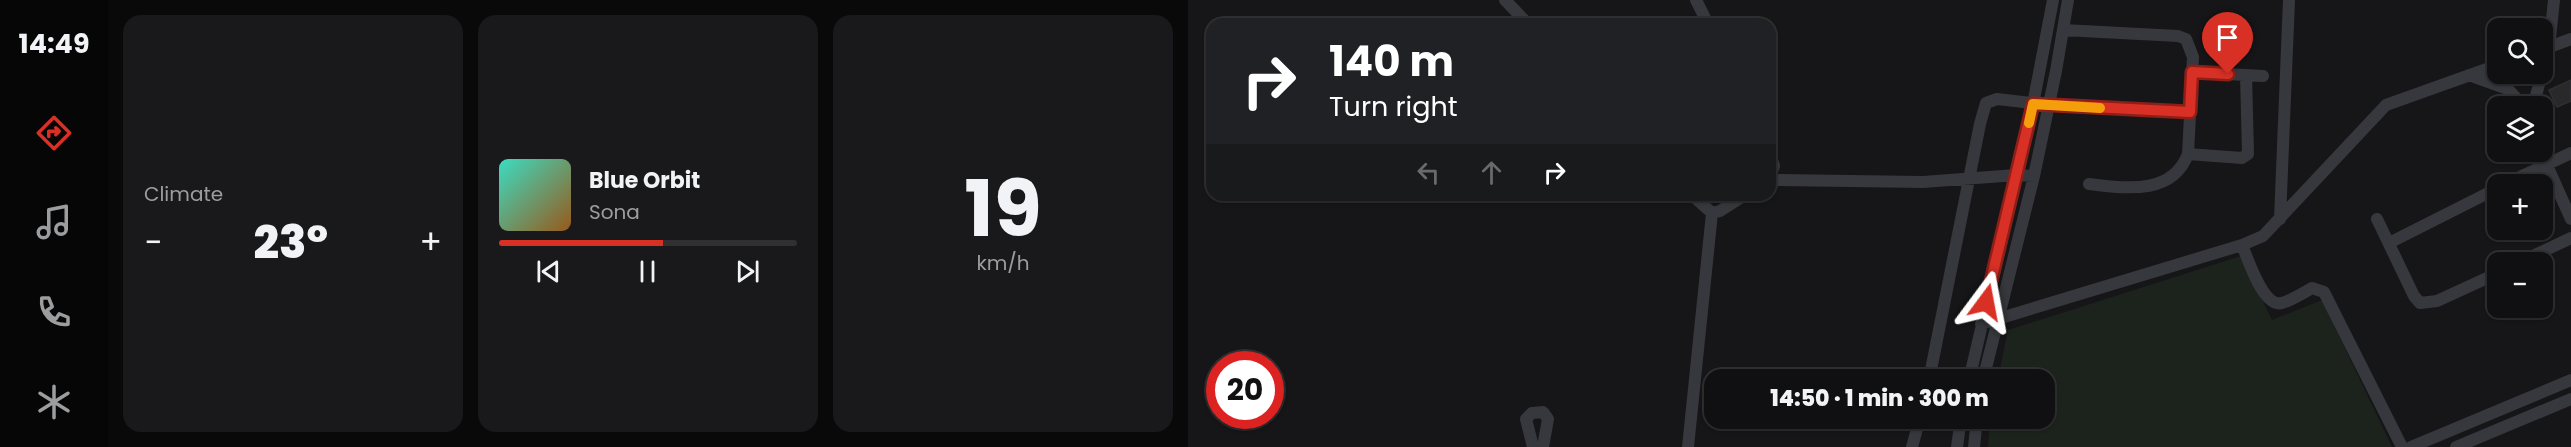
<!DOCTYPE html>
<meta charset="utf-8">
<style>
:root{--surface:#101012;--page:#19191b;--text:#f1f3f6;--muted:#9c9d9f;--line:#303032;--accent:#d93025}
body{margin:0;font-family:Poppins,sans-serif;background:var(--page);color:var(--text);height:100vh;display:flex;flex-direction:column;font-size:22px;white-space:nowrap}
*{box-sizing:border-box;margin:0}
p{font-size:20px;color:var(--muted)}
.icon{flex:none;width:33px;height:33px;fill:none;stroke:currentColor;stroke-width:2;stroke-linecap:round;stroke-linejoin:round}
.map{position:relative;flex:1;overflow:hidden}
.drawer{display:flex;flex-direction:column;gap:15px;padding:15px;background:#09090a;width:1080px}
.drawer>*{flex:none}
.guide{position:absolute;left:18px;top:18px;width:570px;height:183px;border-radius:18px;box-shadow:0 2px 4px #0004,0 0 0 2px var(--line);background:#202124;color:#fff;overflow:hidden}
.tools{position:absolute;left:1299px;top:18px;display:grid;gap:12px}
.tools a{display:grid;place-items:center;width:66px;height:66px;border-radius:12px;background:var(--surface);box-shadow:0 2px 4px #0004,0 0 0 2px var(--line);font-size:30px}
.speed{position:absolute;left:18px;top:351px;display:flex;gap:12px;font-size:30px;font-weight:700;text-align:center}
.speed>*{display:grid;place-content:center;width:78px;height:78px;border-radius:50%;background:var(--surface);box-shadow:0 2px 4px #0004,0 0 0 2px var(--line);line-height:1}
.speed .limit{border:9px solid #d22;background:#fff;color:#111}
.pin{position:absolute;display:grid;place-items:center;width:51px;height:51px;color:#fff;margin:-62px -26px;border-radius:50% 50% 50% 0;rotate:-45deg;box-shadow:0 0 6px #0007}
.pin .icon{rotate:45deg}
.me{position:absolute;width:66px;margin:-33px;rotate:13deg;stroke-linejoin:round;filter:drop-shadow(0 0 4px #0008)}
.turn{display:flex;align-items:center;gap:21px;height:126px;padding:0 24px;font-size:27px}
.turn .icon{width:78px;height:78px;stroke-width:2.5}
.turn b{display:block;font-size:42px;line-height:51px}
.lanes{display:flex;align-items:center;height:57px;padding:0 24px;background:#0003;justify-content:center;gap:30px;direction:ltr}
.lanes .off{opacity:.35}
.big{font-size:45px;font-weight:800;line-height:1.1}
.drawer .card{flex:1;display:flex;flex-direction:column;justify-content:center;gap:9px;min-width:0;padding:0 21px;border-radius:18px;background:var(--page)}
.drawer .dial{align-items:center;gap:0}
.dial b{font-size:78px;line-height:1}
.song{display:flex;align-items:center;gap:18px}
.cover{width:72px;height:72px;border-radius:9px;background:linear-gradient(135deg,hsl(170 70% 55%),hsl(30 70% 35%))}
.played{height:6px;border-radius:3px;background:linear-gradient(90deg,var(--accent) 55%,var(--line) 55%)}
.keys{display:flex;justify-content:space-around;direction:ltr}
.heat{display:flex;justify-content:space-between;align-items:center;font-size:33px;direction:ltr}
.drawer .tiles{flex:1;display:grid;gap:15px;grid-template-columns:repeat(3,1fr)}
.trip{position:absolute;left:516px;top:369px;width:351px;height:60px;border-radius:18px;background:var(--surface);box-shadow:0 2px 4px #0004,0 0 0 2px var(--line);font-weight:800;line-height:60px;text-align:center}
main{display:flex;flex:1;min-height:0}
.tab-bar{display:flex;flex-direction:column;width:108px;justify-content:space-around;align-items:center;background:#060607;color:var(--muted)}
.tab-bar .icon{width:42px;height:42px}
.tab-bar .active{color:var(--accent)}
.tab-bar b{font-size:27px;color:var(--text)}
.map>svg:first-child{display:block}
.green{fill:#1c231d}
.building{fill:#29292c;stroke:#303034;stroke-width:1.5}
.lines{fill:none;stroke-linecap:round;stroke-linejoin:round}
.minor{stroke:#37383d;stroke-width:12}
.route-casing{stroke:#8d1f18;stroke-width:15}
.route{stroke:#d93025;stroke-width:10}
.slow{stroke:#f59e0b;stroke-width:10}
</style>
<main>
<nav class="tab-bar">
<b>14:49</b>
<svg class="icon active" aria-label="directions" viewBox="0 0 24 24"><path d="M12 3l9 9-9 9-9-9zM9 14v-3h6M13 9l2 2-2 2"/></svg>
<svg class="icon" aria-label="music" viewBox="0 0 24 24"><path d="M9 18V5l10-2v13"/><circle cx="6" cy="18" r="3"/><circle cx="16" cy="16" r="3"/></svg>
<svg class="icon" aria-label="phone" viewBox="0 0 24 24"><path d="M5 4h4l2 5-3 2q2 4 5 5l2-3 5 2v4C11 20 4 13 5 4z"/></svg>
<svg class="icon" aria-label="climate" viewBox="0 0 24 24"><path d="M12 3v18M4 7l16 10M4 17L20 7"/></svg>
</nav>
<section class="drawer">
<div class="tiles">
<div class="card"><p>Climate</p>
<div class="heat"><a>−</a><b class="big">23°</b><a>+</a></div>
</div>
<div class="card">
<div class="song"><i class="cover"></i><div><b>Blue Orbit</b><p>Sona</p></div></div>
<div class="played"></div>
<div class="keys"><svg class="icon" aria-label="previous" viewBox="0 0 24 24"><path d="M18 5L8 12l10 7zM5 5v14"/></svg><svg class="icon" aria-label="pause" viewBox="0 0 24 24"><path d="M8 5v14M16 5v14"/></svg><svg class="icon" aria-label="next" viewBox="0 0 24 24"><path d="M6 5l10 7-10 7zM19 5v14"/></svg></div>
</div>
<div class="card dial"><b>19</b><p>km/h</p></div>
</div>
</section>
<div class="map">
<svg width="1383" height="447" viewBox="0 0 1383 447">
<rect width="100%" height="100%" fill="#161618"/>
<path class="green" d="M1053 256 1084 320 1134 300 1204 447H800L802 419 856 418V380L810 379 820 330Z"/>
<path class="building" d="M1383 80V101L1369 107 1361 90Z"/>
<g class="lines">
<path class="minor" d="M317 0 340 24
M508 0 520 24
M875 30 990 36 998 39 1005 57 1000 154C984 196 937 188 901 184
M1356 49 1383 39
M1354 70 1361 47 1366 0
M1004 72 1075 76
M1281 75 1320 89 1335 106
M1345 106 1354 74
M1353 152 1383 219
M582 154 586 166 582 177
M1000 154 1054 158 1060 154 1058 75
M582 180 735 182 828 175 846 176
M1317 184 1383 153
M504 195 524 213 532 211 557 195
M1092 219 1101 0
M1189 219 1226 296 1232 303 1249 301 1310 273
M1201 243 1310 188
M1054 245C1060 259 1075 308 1094 303 1104 300 1115 293 1124 288L1136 292 1214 447
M1332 262 1383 238
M793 324 1054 245 1075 236 1198 105 1310 65
M741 380 792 124 798 103 809 99 861 105 1002 112
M781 380 841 125 865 0
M795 380 846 176 868 71 880 0
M345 447 338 419 344 413 355 412 360 419 355 447
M500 447 524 213
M724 447 732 418
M769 447 773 418
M786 447 789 418
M1223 447 1383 380
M1268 447 1383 399"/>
</g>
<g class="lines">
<g class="route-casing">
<path id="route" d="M798 302 845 104 1002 112 1004 72 1040 74"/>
</g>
<use href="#route" class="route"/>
<path class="slow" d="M841 123 845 104 912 108"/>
</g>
</svg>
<div class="tools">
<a><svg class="icon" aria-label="search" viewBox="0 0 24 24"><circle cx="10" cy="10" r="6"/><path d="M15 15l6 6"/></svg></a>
<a><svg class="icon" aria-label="layers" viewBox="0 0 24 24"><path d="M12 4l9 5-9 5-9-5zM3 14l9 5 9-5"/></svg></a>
<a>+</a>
<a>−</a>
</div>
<div class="speed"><div class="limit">20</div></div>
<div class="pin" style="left:1040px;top:74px;background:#d93025"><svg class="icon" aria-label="arrive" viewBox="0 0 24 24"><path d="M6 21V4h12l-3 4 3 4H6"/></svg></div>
<svg class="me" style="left:798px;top:302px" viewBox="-20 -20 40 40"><path d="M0-17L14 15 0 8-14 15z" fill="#d93025" stroke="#fff" stroke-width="4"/></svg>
<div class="trip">14:50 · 1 min · 300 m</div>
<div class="guide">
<div class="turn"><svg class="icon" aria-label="right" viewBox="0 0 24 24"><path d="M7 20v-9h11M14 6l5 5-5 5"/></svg><div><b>140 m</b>Turn right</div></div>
<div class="lanes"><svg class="icon off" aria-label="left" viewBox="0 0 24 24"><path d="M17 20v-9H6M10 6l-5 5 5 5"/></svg><svg class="icon off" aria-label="ahead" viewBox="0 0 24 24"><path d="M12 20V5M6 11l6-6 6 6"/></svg><svg class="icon" aria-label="right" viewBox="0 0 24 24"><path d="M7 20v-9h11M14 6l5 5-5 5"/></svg></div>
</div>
</div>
</main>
